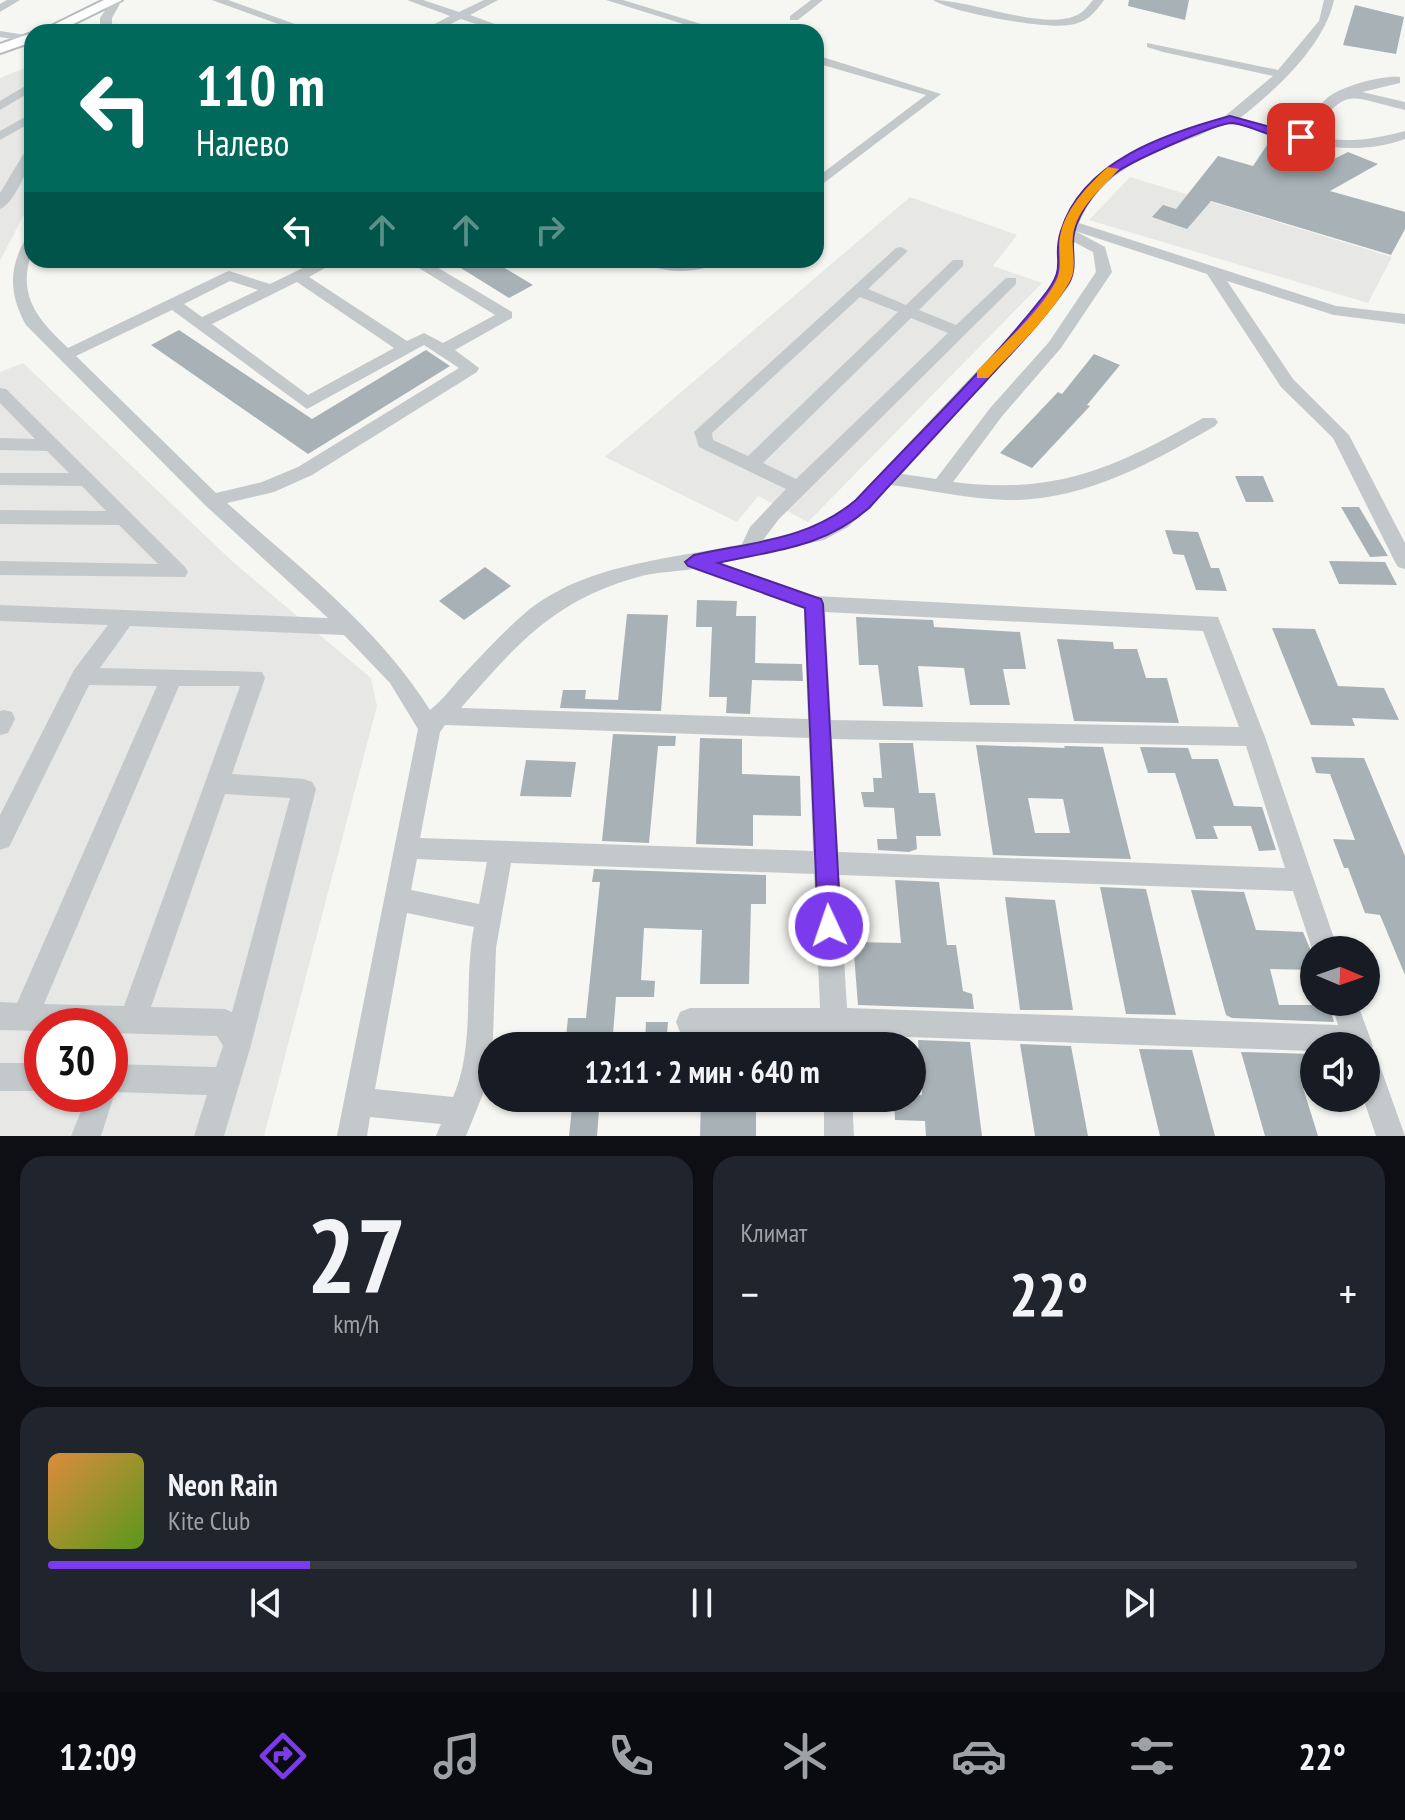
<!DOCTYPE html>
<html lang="ru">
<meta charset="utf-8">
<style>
:root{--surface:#171b24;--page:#20242c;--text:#f1f3f6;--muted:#9ea1a6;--line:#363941;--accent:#7c3aed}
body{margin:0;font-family:"PT Sans Narrow",sans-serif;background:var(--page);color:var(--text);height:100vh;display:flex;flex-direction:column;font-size:30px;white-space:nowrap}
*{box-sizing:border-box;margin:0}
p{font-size:26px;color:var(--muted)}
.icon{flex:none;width:44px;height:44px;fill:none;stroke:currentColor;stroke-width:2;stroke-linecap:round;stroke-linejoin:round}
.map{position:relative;height:1136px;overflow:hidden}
.panel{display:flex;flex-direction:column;gap:20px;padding:20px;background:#0d0f14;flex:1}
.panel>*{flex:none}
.banner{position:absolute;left:24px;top:24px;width:800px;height:244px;border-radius:24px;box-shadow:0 2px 6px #0004;background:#00695c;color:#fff;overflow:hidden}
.needle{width:52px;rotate:92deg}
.fabs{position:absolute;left:1300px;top:936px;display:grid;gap:16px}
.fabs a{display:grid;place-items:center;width:80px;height:80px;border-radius:50%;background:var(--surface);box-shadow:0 2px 6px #0004;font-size:40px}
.speed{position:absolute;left:24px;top:1008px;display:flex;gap:16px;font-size:40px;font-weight:700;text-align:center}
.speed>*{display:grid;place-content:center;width:104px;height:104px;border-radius:50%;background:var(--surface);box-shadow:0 2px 6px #0004;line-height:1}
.speed .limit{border:12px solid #d22;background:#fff;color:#111}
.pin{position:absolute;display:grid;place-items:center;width:68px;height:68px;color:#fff;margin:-34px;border-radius:16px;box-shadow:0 4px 12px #0006}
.me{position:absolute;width:88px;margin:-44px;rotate:357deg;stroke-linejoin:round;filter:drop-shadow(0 0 6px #0008)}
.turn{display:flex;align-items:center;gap:28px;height:168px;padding:0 40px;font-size:36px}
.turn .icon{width:104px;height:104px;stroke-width:2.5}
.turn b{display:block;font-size:56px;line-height:68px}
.lanes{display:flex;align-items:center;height:76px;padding:0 40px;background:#0003;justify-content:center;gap:40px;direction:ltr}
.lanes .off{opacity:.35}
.big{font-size:60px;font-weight:800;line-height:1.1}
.panel .widget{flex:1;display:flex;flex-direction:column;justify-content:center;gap:12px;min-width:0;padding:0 28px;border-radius:24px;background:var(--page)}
.panel .dial{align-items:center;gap:0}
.dial b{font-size:104px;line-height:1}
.song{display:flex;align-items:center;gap:24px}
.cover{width:96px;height:96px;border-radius:12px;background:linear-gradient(135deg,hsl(30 70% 55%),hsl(90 70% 35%))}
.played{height:8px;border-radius:4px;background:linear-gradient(90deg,var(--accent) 20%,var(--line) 20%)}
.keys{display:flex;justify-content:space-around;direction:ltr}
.heat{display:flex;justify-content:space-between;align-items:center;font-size:44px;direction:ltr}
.panel .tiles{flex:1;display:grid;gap:20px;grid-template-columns:1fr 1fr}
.widget:last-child{grid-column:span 2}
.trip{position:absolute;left:478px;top:1032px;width:448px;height:80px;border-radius:40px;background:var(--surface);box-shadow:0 2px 6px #0004;font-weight:800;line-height:80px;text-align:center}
.menu{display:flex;height:128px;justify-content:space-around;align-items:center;background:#090b0e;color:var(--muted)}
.menu .icon{width:56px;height:56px}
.menu .current{color:var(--accent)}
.menu b{font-size:36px;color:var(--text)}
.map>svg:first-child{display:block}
.built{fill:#e7e7e6;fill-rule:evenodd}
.building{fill:#a8b2b6;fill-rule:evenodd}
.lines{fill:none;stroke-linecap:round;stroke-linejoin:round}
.major-casing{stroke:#b6bbbe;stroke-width:4}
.minor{fill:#c3c8ca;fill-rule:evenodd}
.major{fill:#fff;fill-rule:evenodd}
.route{fill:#7c3aed;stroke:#51269a;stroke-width:2}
.slow{fill:#f59e0b}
</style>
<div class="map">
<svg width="1405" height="1136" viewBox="0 0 1405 1136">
<rect width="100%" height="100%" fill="#f6f6f2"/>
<path class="built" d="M32 65V199L0 261V78Z
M1130 177 1392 257 1368 303 1089 220Z
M910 197 1017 235 993 266 1042 283 808 522 758 496 737 522 605 457Z
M23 363 233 562 371 678 377 706 264 1136H0V372ZM42 1026H110V1094H42Z"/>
<path class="building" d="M1129 0H1189L1185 20 1128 6Z
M1355 5 1404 17 1396 54 1343 45Z
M1267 145 1330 161 1348 152 1378 164 1330 191 1405 212V229L1391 255 1211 201 1187 229 1152 217 1163 205 1176 209 1218 156 1253 166Z
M448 260H491L533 285 509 298Z
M179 330 312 419 426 350 450 366 308 454 151 345Z
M1094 354 1120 365 1087 405 1090 406 1032 468 1000 453 1058 392 1062 394Z
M1235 476H1263L1274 502H1246Z
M1341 507H1359L1388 556 1370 557Z
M1165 530 1198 532 1211 568H1219L1227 591 1196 590 1184 555 1173 554Z
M1329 561 1385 562 1397 585 1339 584Z
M485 567 511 586 464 620 439 601Z
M697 600 737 601 736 616H756L755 663 802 664 803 681 752 680 750 714 726 713 727 697H709L712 627H696Z
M627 614 668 615 661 711 560 708 563 690H586L585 699 618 700Z
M856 617 933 620 934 627 1020 632 1026 669H1003L1010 705H970L964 668 918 666 923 707 883 706 878 665H859Z
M1272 628 1315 629 1338 686 1384 688 1399 720 1352 718 1355 726 1311 725Z
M1057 639 1113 642 1114 649H1137L1146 678H1167L1179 723 1074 721Z
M613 734 676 736 675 746H658L649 843 602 841Z
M700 738 742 739V774L800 776 801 816 753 815V846L696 844Z
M879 743H913L919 793H935L941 836H916L917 849 909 852 878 850 877 839H897L894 808 864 807 861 792H874L873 778H882Z
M976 745 1065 748 1064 746 1103 747 1131 859 993 855ZM1028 798 1063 799 1070 833H1035Z
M1140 747 1188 748 1192 759H1218L1234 806 1262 807 1276 850 1259 851 1251 826H1213L1218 839H1196L1175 773H1148Z
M1311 757 1364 758 1405 856V975L1380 915 1365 913 1348 868H1344L1333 839 1355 840 1330 774 1316 773Z
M526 760 576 762 571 797 520 796Z
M594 869 766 875V904H751L749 984H700L702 930 644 928 641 980 655 981 654 997H616L612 1046H565L568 1018H586L600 882H592Z
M895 880 939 882 947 945H956L963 991 972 994 974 1009 858 1005 853 942 901 943Z
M1100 887 1146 889 1176 1015 1126 1014Z
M1191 890 1244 892 1256 930 1303 932 1314 958V970L1270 969 1279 1005H1329L1334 1022 1232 1018 1226 1015Z
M1005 897 1055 900 1073 1010H1020Z
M646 1022H668L666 1046H645Z
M790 1038V1046H703V1039Z
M918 1040 970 1042 982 1136H926L925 1121 895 1120 894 1098 922 1095Z
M1020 1044 1071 1046 1088 1136H1035Z
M1139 1049 1192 1050 1215 1136H1160Z
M1241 1052 1312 1054 1314 1078H1300L1318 1136H1265Z
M573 1098H600L597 1136H569Z
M701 1098H756V1136H700Z"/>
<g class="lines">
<g class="major-casing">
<path id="major" d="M104 0H122L57 32H39Z
M32 33V42L0 53V44Z"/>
</g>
<path class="minor" d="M7 0H20L0 12V4Z
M112 0H122L112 18V32H100V18Z
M212 0H228L317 32H300Z
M407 0H423L459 12 484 0H498L470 15 517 32H500L461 19 434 32H419L450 16Z
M606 0H623L727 32H709Z
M811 0H823L798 20H790V16Z
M933 0C970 0 1042 30 1075 16 1083 13 1088 6 1093 0H1104C1095 13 1086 23 1069 25 1044 29 953 13 933 0Z
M1324 0H1334C1324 46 1276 90 1240 118L1298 133C1307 122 1316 108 1327 98 1341 86 1383 75 1400 77V83L1362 92 1405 102V110C1345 96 1350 86 1309 135 1344 144 1371 140 1405 131V139C1360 155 1318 147 1273 136 1260 133 1245 125 1232 124 1222 123 1207 132 1198 136 1149 154 1101 171 1079 223L1336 306 1405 314V324L1334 315 1227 281 1293 379 1349 435 1405 543V569L1398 567 1395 562 1333 438 1281 387 1207 274 1075 231 1105 247 1112 272 1061 348 1003 415 953 482C1058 495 1114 468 1203 418H1215L1218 422 1215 426C1151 463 1084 501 1008 500 969 499 930 490 891 485L848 527 824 540 720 563 815 596 1218 617 1265 737 1338 950H1314V955L1293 891 839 875 847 1008 1338 1025 1331 1002H1357L1373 1046 1370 1053 1376 1055 1405 1136H1376L1363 1098H1366V1046H1314V1051L848 1035 849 1046H821V1035L690 1036 680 1032 676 1022 680 1012 690 1008H820L814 874 511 863 496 948 493 1038 487 1084 466 1136H436L441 1124 370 1117 367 1136H337L418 729 390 683 344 635 130 626 100 668 262 672 265 678 232 774 304 779 312 782 316 789 251 1045 224 1136H194L207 1095 115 1092 101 1136H71L88 1094H110V1064L216 1067 223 1046 217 1036 110 1033V1026H42V1031L0 1030V1002L17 1003 157 686 89 685 9 847 0 850V815L74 670 108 625 0 621V605L328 618 205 505 26 325C9 295 8 267 27 237L32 236C32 249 29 260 27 273 24 306 46 327 68 348L224 273 229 271 270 284 319 260H339L309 277 407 341 424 333 443 343 495 315 406 260H425L512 312V318L455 350 479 368 477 372 312 475 274 492 227 503C299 567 379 628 430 710 442 701 453 686 463 675 483 654 502 633 524 614 584 563 668 560 742 544L750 527 786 489 699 447 694 432 896 248 901 247 908 251 868 289 906 305 953 260H963V266L919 310 956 325 1006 278H1016V284L779 519 763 540C803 531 824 525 856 499L1022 323 1055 281 1059 267 1060 233 1068 215 1092 180 1109 165 1143 147 1225 116 1273 76 1163 52 1147 47V43L1278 70 1319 21ZM1074 242 1093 252 1096 272 1049 342 991 407 936 479 902 474 1034 329 1068 285 1075 267ZM230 281 258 290 202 317 184 304ZM297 282 394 348 308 395 212 324ZM860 297 898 312 748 456 713 440 712 433ZM172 310 307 409 424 345 459 368 298 467 262 482 216 493 76 356ZM911 318 948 333 796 479 763 463ZM693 569 804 608 808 719 461 708C516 645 554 600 638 577 655 572 675 572 693 569ZM825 612 1203 631 1239 727 831 720ZM179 686H240L124 1006 44 1004ZM445 725 809 738 813 851 420 838 440 732ZM832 739 1246 746 1285 868 838 852ZM225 794 290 798 232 1012 225 1009 151 1007ZM417 859 487 862 479 904 411 890ZM407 913 474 927C463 982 476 1045 453 1097L375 1089Z
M0 31 32 36V42L0 37Z
M816 55 941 94 816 189V178L926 95 816 63Z
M32 82V91L0 110V101Z
M32 113V122L0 140V131Z
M32 147C32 163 15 203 0 209V193L27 148Z
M639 260 690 263 721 260C703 275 657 274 639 260Z
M0 388 6 389 185 567 188 572 185 577 0 575V561L158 564 119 525 0 524V510L106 511 82 486 0 485V473H69L47 451 0 450V438L35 439 0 403Z
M4 710 12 712 15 719 8 733 0 735V711Z
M0 1063H42V1091H0Z
M824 1098H852L854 1136H824Z"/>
<use href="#major" class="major"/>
</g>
<path class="route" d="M1230 116 1307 137C1289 149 1252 124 1232 123 1216 123 1135 160 1120 170 1101 182 1079 210 1074 233 1070 250 1079 269 1067 286 1043 321 1013 351 984 383 946 424 907 466 869 508 823 548 775 550 718 563L821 599 823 604 841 926 838 934 829 937 821 934 818 926 805 608 688 566 685 562 694 555C753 542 809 540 856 500 919 433 986 369 1042 298 1070 264 1051 262 1061 231 1082 161 1167 133 1230 116Z"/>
<path class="slow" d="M1108 167 1119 169C1102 188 1077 208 1073 235 1071 251 1078 268 1069 283 1049 318 1015 349 988 378H977V371C1002 345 1039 313 1056 281 1064 266 1056 248 1061 232 1067 207 1090 183 1108 167Z"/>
</svg>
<div class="fabs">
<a><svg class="needle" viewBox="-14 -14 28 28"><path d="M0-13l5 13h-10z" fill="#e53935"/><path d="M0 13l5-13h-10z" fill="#9ea1a6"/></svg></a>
<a><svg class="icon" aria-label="sound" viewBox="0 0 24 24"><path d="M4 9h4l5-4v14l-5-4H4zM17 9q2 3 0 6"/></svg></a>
</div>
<div class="speed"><div class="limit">30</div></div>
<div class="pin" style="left:1301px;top:137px;background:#d93025"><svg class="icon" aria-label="arrive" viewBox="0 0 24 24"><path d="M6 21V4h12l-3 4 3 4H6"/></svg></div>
<svg class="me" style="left:829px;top:926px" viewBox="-20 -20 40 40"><circle r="17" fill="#7c3aed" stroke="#fff" stroke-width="3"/><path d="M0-11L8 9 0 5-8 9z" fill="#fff"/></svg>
<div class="trip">12:11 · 2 мин · 640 m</div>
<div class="banner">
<div class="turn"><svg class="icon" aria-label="left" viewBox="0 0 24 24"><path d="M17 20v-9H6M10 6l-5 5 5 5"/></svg><div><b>110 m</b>Налево</div></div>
<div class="lanes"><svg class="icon" aria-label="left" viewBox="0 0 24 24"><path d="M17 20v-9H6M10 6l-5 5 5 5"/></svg><svg class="icon off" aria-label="ahead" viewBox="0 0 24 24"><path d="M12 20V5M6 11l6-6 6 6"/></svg><svg class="icon off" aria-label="ahead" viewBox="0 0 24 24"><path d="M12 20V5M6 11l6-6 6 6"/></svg><svg class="icon off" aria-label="right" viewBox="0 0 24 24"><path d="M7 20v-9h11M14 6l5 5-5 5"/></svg></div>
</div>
</div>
<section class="panel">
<div class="tiles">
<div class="widget dial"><b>27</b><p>km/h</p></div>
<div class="widget"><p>Климат</p>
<div class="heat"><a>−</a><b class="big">22°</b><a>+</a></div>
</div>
<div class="widget">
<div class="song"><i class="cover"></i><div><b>Neon Rain</b><p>Kite Club</p></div></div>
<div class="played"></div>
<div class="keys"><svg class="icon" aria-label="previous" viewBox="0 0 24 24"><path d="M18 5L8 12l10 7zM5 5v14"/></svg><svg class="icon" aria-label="pause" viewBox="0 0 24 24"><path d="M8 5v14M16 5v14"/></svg><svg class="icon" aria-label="next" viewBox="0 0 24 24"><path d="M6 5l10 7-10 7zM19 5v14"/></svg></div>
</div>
</div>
</section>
<nav class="menu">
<b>12:09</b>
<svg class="icon current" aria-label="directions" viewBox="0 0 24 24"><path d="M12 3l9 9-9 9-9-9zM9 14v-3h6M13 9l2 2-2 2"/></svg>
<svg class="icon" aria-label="music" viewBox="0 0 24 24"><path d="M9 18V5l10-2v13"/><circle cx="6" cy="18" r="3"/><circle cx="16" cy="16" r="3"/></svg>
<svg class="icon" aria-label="phone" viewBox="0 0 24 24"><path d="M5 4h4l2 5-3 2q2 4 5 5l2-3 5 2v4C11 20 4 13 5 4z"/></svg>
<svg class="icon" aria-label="climate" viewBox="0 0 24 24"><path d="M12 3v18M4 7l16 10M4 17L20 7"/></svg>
<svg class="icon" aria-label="car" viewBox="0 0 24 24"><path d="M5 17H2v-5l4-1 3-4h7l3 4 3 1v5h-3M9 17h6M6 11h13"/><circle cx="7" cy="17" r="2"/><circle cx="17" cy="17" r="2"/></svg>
<svg class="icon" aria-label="filters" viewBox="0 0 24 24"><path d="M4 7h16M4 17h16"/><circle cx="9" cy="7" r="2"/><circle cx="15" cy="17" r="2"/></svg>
<b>22°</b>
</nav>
